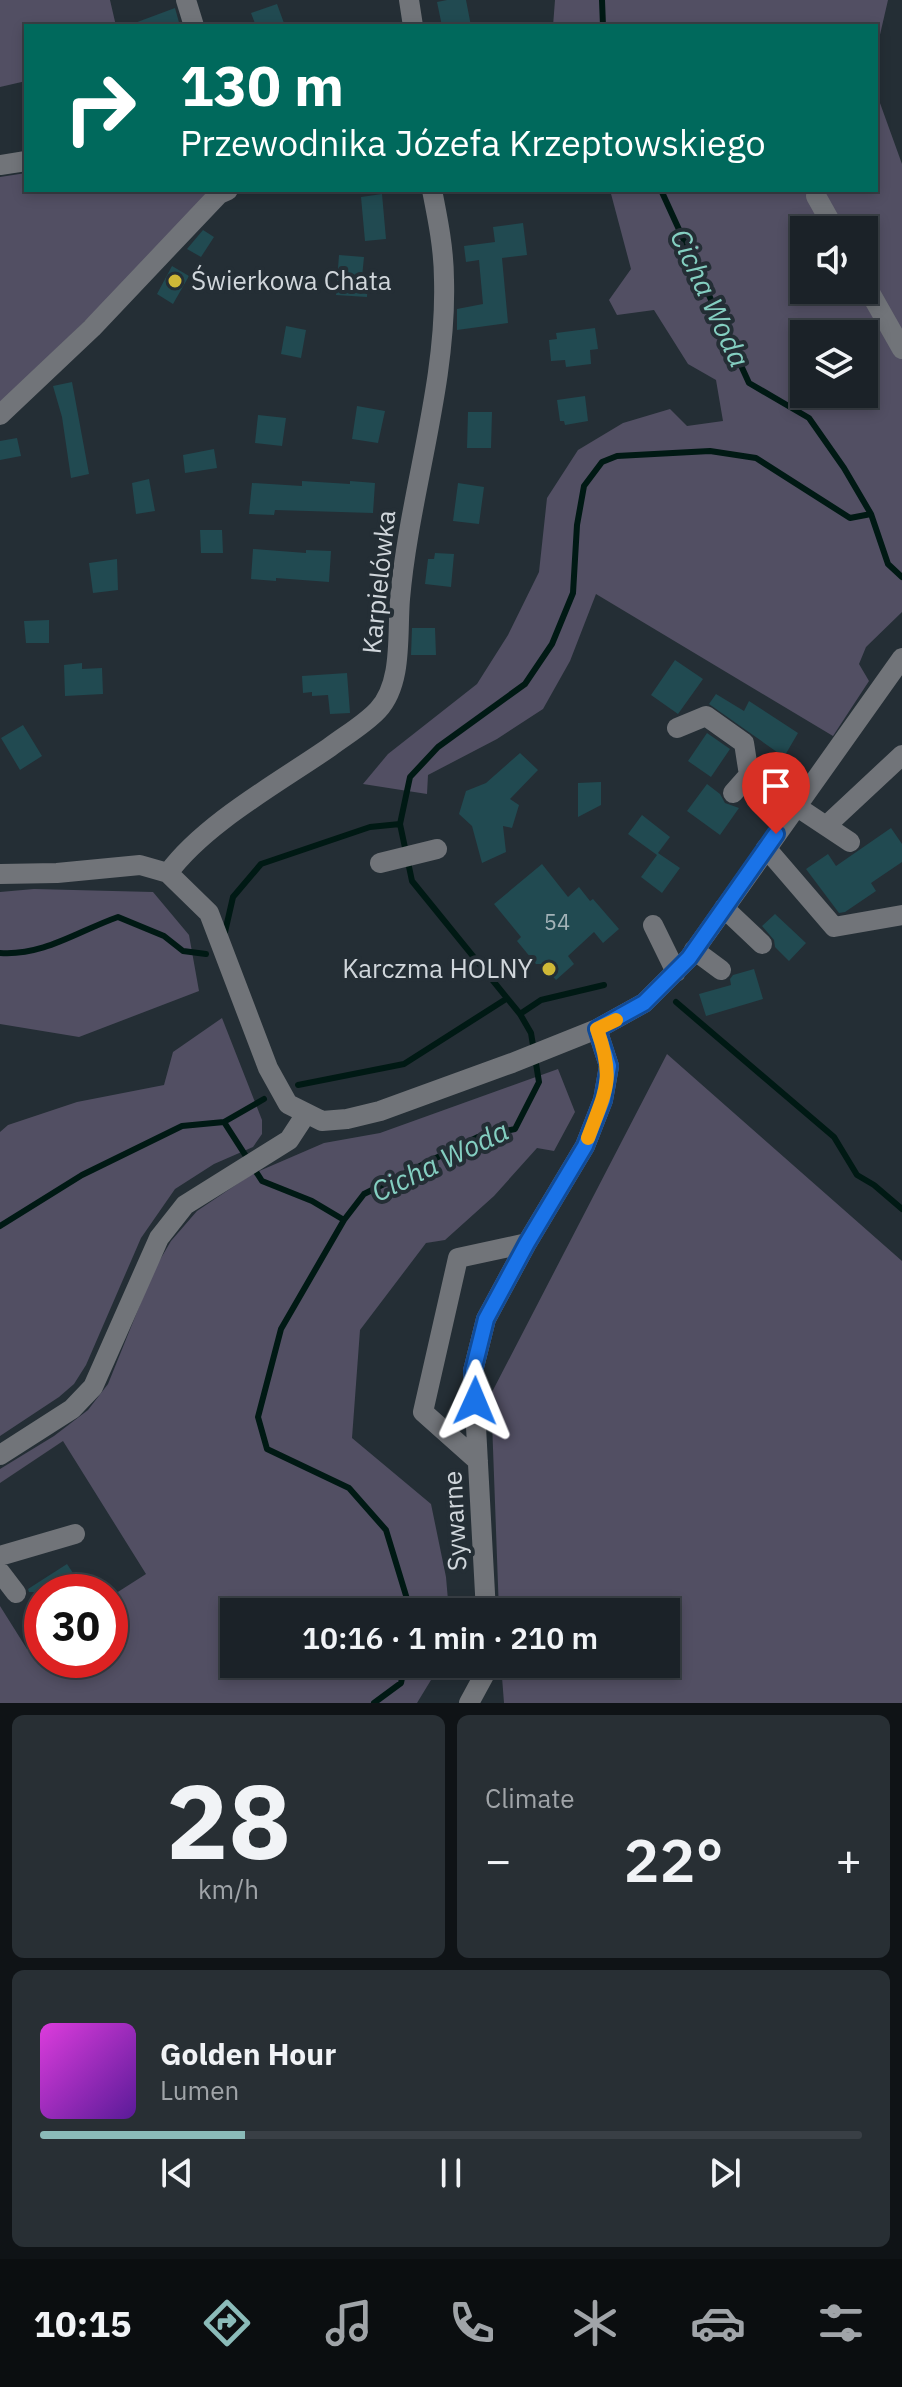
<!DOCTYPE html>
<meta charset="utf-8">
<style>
:root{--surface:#1b2228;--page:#282f34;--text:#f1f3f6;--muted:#a0a4a8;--line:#393f45;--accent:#8bbbb9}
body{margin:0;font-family:"IBM Plex Sans",sans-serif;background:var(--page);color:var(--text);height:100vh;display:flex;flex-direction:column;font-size:30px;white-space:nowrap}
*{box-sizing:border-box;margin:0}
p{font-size:26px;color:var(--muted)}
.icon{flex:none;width:44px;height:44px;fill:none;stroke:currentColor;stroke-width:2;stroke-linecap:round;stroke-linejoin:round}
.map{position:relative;height:1703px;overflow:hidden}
.panel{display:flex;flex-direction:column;gap:12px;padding:12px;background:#0f1316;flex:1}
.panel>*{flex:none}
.hud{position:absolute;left:24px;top:24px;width:854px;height:168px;border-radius:0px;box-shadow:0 4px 12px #0003,0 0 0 2px var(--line);background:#00695c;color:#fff;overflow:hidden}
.buttons{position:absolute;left:790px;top:216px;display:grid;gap:16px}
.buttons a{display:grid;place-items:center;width:88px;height:88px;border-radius:0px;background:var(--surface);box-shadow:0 4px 12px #0003,0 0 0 2px var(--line);font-size:40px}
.speed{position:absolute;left:24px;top:1574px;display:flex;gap:16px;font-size:40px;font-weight:700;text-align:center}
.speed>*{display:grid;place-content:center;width:104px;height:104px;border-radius:50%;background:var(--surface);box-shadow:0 4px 12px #0003,0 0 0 2px var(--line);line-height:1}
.speed .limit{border:12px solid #d22;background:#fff;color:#111}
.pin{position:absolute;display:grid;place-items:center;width:68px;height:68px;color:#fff;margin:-82px -34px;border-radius:50% 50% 50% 0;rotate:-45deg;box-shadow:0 0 8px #0007}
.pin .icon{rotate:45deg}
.me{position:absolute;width:88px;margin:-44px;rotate:1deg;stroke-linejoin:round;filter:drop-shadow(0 0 6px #0008)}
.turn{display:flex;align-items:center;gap:28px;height:168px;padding:0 24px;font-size:36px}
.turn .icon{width:104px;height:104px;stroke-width:2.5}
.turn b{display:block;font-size:56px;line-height:68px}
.big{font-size:60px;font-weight:600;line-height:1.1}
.panel .tile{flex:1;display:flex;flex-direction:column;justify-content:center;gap:12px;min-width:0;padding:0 28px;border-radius:12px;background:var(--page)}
.panel .dial{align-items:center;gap:0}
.dial b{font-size:104px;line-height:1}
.song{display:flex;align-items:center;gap:24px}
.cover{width:96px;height:96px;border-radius:12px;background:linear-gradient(135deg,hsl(300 70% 55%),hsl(270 70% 35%))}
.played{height:8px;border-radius:4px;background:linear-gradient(90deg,var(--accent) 25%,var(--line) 25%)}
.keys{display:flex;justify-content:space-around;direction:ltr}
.heat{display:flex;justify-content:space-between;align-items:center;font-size:44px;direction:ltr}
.panel .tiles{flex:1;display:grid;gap:12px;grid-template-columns:1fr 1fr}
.tile:last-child{grid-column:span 2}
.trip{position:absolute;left:220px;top:1598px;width:460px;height:80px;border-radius:0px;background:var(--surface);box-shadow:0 4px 12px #0003,0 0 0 2px var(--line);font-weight:600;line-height:80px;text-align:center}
.tab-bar{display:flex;height:128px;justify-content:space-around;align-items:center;background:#0b0e10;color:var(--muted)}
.tab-bar .icon{width:56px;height:56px}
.tab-bar .current{color:var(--accent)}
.tab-bar b{font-size:36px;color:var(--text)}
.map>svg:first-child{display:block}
.green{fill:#524f63;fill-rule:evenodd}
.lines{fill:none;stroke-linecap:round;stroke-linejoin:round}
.stream{stroke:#001914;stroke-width:6}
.building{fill:#214a51}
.minor{stroke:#717479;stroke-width:20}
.route-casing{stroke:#114b97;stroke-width:20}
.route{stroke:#1a73e8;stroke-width:14}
.slow{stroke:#f59e0b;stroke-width:14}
.poi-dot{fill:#cfb837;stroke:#242e35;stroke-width:3}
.labels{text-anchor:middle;stroke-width:8;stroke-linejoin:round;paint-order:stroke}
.number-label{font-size:22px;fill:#a4b3b8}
.poi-label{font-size:26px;fill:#d0d6db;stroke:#242e35;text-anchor:start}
.street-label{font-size:26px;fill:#d0d6db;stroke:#242e35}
.water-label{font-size:28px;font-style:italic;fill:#84cfc1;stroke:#242e35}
</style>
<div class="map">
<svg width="902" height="1703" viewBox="0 0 902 1703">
<rect width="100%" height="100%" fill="#242e35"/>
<path class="green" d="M0 0H110L116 26H26V81L0 87Z
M555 0H888L876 52V26H553Z
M876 92 902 164V612L866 647 859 664 869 681 833 736 596 594 570 661 543 709 497 739 428 775 427 794 363 784 388 754 477 684 508 635 539 572 547 498 578 450 623 423 670 409 687 426 723 421 716 380 688 364 654 310 617 315 609 300 631 269 610 190H876ZM804 230H864V290H804ZM804 334H864V394H804Z
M26 173V190H213L109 298 0 403V177Z
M34 889 153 892 189 935 199 991 79 1037 0 1024V892Z
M222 1018 262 1120V1134L253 1147 214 1164 175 1189 141 1238 86 1365 74 1384 59 1397 0 1436V1132L8 1125 77 1102 164 1085 173 1052Z
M667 1054 902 1261V1703H504L501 1664H666V1612H499L491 1394Z
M558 1069 575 1112 554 1151 537 1148 494 1196 445 1240 426 1243 360 1330 352 1438 431 1504 446 1577 449 1612H234V1664H453L454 1671 431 1680 417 1703H0V1606L27 1649 42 1640V1660H110V1597L146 1574 63 1441 0 1483V1469L54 1436 88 1410 108 1384 154 1270 171 1241 197 1211 252 1174 324 1143 380 1133Z"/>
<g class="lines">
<path class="stream" d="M602 0 603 26
M871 514 888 564 902 577
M225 932 233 897 261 864 370 827 400 824
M0 953C44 956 78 931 118 917L164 936 183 951 206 954
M676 1002 834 1137 857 1175 874 1185 902 1209
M520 1014 541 1000 604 985
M298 1085 404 1064 506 999
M224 1122 262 1181 312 1201 344 1220
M0 1226 82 1175 182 1126 224 1122 264 1099
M411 1612 386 1530 349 1488 267 1449 258 1417 281 1329 344 1220 364 1194 478 1137 515 1129 539 1082 531 1033 520 1014 412 881 400 824 410 777 438 747 525 684 552 644 573 593 577 525 584 486 602 462 617 456 710 451 756 458 850 518 871 514 844 468 809 418 749 383 661 190
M374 1703 401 1683 405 1664"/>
</g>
<path class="building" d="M447 0H466L471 26H442L437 2Z
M277 4 285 26H256L251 13Z
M175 8 180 26H132V24Z
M382 194 386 239 365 241 361 197Z
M523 223 527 255 502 258 508 323 457 330V309L483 304 479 260 466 262 464 246 495 242 493 227Z
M203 230 214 237 201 257 187 249Z
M339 255 364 257 362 277H368L367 297 336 295Z
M172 266 189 276 173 304 157 294Z
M286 326 306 330 301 358 281 354Z
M595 328 598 349 590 350 591 364 566 367 565 360 551 361 549 340 557 339 556 333Z
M72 382 89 474 71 478 62 417 53 386Z
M585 396 588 421 565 425 564 421H560L557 400Z
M357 406 385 411 378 443 352 439Z
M468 412H492L491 448H467Z
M258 415 286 418 282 446 255 443Z
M17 438 21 456 0 460V441Z
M214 449 217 468 185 473 183 455Z
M149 479 155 511 136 514 132 483Z
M302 481 350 484V481L375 483 373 513 275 510 274 515 249 514 252 483 302 486Z
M458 483 484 487 479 524 453 521Z
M200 530H222L223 553H201Z
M253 549 306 553V550L331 551 329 582 276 578V581L251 579Z
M435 553 454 554 451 587 425 584 428 559H434Z
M117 559 118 590 93 593 89 563Z
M49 620V643H26L24 621Z
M412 628H435L436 655H411Z
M675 660 703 679 678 714 651 695Z
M82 663V669L102 668 103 694 65 696 64 665Z
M347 673 350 713 330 714 328 695 312 696V692L303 693 302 676Z
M716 694 744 711 749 701 798 733 784 757 709 704Z
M23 725 42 756 20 770 1 738Z
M707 733 730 749 711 777 688 761Z
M520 753 538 770 510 799 519 805 512 828 503 826 506 852 482 863 472 826 459 814 466 791 486 783Z
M601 782V805L578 817V783Z
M707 784 720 794 725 803 739 808 720 835 687 811Z
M642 815 670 837 658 853 680 868 662 893 641 877 657 855 628 834Z
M891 828 902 844V862L871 883 876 891 845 912 839 913 806 869 828 854 836 866Z
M542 864 568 897 579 887 590 901 593 899 619 929 603 943 594 932 568 956 574 964 556 980 542 964H536L517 941 521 937 494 904Z
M775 914 806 943 789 961 775 947 774 940 762 926Z
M754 969 763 999 706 1016 699 994 731 985 730 979 733 975Z
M67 1564 81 1585 69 1592H29L28 1589Z"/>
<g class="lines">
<path class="minor" d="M186 0 194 26
M409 0 413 26
M0 165 26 161
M816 196 835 230
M864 282 902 349
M0 415 92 328 219 194 228 190
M677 728 706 716 744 743 749 775 733 793
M749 775 850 842
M826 826 902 755
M766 848 834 927 902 915
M380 863 437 849
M168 873C205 823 278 783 330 747 346 735 365 724 378 710 403 683 397 635 400 599 409 494 447 386 444 280 444 250 438 220 432 190
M0 874 57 873 140 865 168 873 209 913 268 1068 288 1104 322 1121 347 1119 380 1111 512 1063 597 1029 644 1003 689 958 902 658
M724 908 762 944
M653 925 676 972
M694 950 721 970
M0 1455 72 1409 93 1387 159 1238 185 1205 289 1140 306 1114
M478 1461 423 1412 458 1258 527 1243
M0 1556 75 1534
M0 1572 16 1593
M486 1612 473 1371 486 1319 527 1243 585 1146 603 1100 609 1066 597 1029
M469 1703 488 1668"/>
</g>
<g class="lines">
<g class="route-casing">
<path id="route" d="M475 1401 473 1371 486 1319 527 1243 585 1146 603 1100 609 1066 597 1029 644 1003 689 958 776 834"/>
</g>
<use href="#route" class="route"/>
<path class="slow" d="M588 1138C606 1089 615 1080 597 1029L616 1020"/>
</g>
<g class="poi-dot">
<circle cx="175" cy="281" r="8"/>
<circle cx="549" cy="969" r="8"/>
</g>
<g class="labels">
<g class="number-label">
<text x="557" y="930">54</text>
</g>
<g class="poi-label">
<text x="191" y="290">Świerkowa Chata</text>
<text x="533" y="978" text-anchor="end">Karczma HOLNY</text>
</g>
<g class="street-label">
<text transform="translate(379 582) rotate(-84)" y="9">Karpielówka</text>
<text transform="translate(455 1521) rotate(-93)" y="9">Sywarne</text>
</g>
<g class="water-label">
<text transform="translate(710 298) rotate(65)" y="10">Cicha Woda</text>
<text transform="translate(440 1161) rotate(-26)" y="10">Cicha Woda</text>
</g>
</g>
</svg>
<div class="buttons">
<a><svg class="icon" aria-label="sound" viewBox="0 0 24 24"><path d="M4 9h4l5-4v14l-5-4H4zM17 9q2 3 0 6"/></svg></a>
<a><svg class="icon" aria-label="layers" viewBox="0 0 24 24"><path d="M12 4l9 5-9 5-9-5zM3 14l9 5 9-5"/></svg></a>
</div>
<div class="speed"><div class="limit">30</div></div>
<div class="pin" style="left:776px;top:834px;background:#d93025"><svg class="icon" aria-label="arrive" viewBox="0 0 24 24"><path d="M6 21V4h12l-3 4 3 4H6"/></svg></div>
<svg class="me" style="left:475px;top:1401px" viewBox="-20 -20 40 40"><path d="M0-17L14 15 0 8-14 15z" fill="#1a73e8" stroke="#fff" stroke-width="4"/></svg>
<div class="trip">10:16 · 1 min · 210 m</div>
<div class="hud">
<div class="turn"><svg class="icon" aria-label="right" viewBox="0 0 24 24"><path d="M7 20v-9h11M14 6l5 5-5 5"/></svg><div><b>130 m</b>Przewodnika Józefa Krzeptowskiego</div></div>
</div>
</div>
<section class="panel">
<div class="tiles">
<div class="tile dial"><b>28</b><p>km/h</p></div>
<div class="tile"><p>Climate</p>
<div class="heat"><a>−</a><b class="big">22°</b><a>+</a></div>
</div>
<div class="tile">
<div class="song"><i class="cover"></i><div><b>Golden Hour</b><p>Lumen</p></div></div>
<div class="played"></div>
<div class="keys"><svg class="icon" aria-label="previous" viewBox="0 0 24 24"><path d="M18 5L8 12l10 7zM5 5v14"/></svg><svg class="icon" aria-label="pause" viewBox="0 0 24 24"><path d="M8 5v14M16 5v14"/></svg><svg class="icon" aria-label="next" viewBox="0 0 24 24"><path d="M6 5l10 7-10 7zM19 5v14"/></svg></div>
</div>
</div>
</section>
<nav class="tab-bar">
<b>10:15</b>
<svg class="icon current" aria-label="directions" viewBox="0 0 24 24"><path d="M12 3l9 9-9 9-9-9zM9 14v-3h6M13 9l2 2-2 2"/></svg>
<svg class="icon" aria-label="music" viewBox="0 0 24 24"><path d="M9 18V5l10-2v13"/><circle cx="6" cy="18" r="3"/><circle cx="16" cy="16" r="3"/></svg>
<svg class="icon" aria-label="phone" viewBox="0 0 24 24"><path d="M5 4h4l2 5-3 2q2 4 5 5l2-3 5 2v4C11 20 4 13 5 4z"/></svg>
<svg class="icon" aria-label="climate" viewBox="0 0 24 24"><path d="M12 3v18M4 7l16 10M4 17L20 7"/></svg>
<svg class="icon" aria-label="car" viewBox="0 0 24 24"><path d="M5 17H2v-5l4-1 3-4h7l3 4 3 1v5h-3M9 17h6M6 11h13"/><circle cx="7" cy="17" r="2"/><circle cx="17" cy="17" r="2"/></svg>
<svg class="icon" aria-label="filters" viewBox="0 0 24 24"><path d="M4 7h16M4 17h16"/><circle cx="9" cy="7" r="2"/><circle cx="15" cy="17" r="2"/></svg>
</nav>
